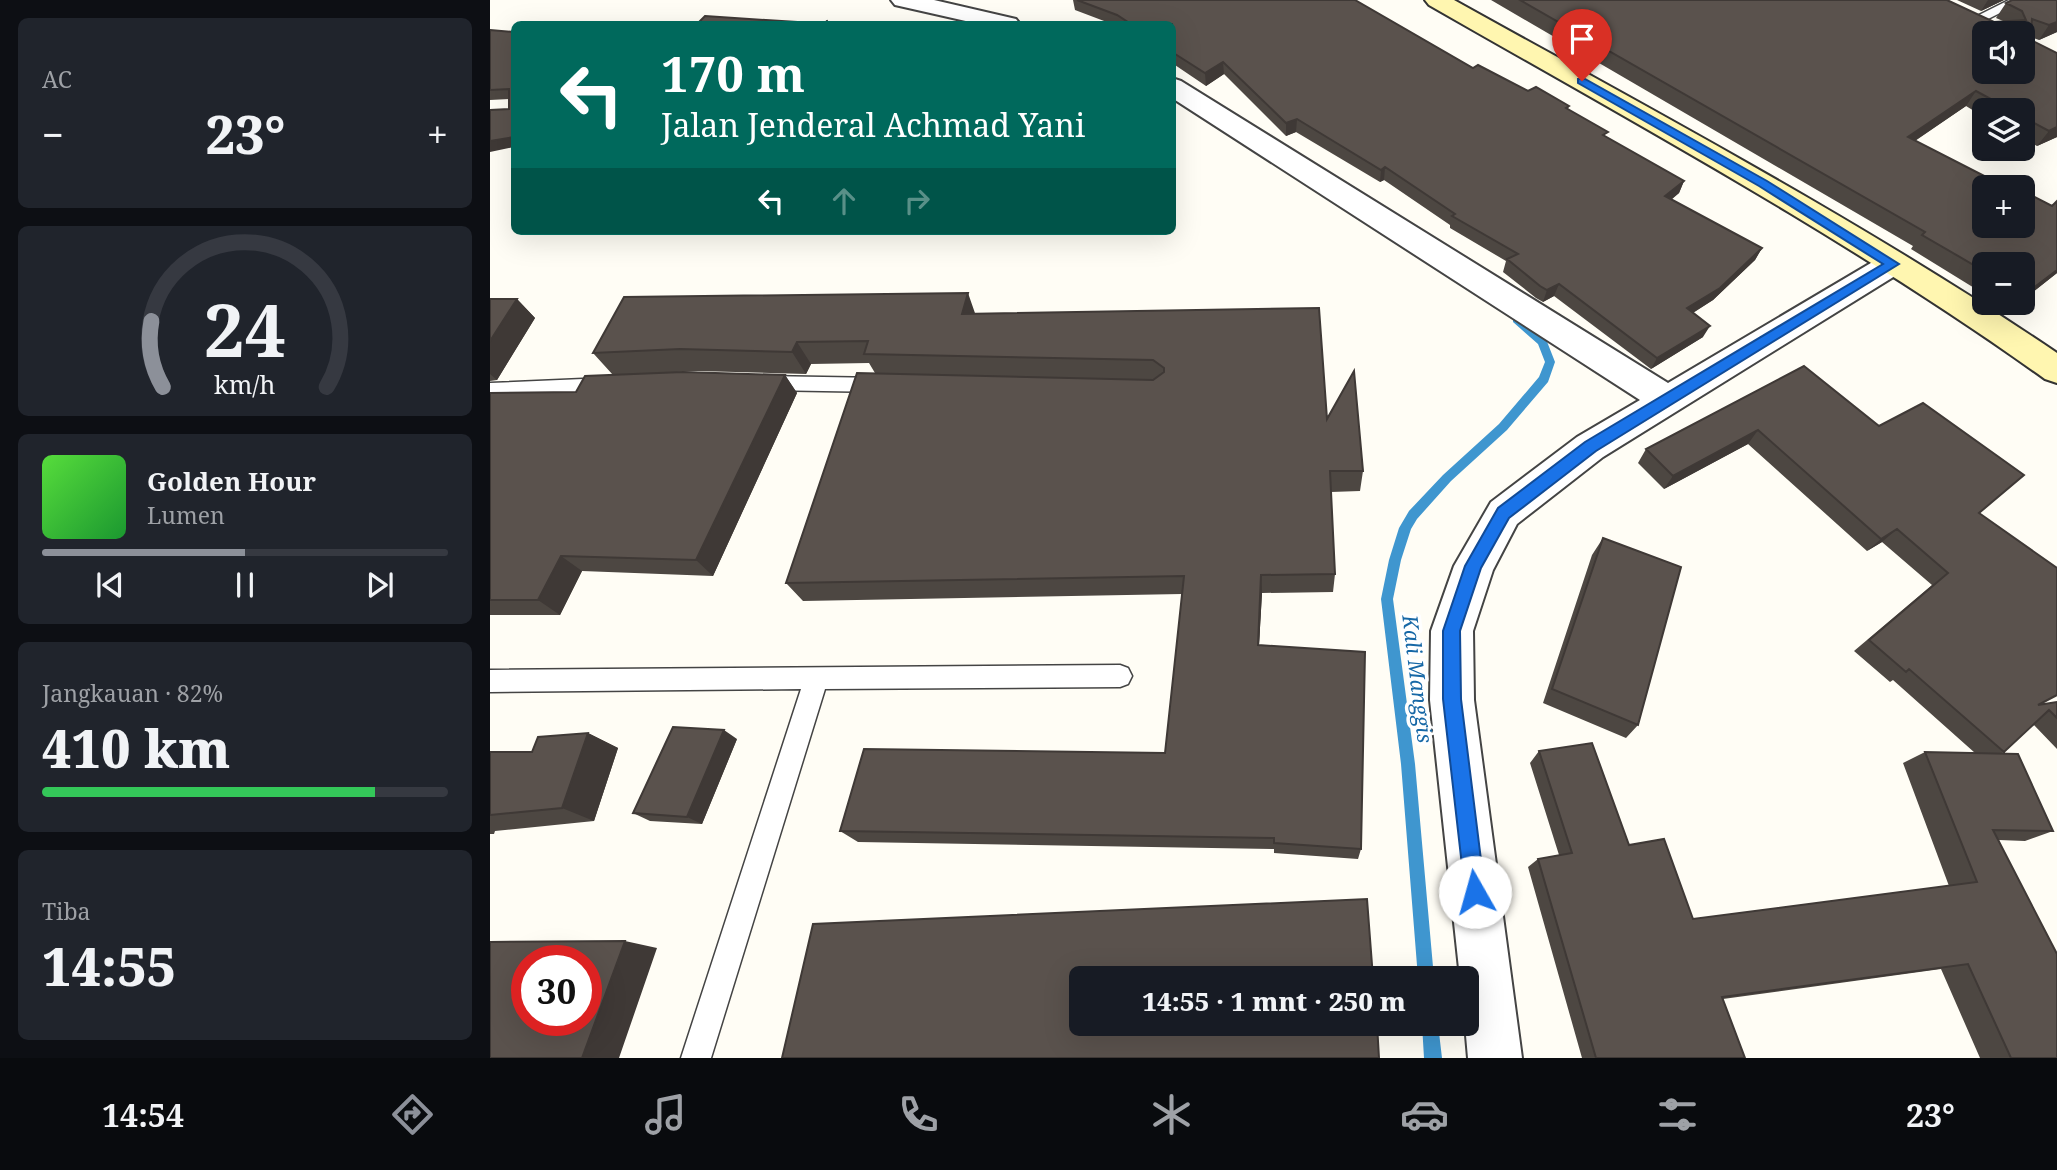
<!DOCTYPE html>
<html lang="id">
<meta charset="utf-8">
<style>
:root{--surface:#171b24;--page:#20242c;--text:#f1f3f6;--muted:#9ea1a6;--line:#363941;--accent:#8c9099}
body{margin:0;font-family:"Noto Serif",serif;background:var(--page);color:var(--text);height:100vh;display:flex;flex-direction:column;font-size:26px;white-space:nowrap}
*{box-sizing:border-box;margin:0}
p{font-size:23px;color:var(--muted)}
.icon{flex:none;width:38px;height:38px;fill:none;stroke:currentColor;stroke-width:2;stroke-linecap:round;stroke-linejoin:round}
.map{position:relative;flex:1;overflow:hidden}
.details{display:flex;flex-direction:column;gap:18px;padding:18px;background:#0d0f14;width:490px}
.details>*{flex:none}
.hud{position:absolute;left:21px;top:21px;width:665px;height:214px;border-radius:10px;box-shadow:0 7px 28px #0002;background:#00695c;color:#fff;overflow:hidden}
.fabs{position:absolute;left:1482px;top:21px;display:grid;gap:14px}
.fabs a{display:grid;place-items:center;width:63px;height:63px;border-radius:10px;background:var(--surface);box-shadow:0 7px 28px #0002;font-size:35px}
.speed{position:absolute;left:21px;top:945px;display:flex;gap:14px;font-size:35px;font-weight:700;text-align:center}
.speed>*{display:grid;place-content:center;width:91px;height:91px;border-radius:50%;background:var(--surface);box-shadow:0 7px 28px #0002;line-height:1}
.speed .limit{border:10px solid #d22;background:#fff;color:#111}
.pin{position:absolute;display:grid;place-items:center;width:60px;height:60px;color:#fff;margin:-72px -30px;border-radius:50% 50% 50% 0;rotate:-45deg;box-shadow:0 0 7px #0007}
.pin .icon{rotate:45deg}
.me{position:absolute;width:77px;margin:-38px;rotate:353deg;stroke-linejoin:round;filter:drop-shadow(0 0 5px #0008)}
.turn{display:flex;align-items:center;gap:24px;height:147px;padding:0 35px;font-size:32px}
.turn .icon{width:91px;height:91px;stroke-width:2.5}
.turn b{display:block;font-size:49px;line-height:60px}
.lanes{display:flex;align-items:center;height:66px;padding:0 35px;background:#0003;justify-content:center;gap:35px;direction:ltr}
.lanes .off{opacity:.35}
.big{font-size:52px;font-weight:800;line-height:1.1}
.details .card{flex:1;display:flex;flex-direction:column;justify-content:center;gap:10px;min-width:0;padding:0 24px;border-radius:10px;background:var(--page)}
.details .dial{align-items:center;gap:0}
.dial svg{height:182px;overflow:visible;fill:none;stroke:var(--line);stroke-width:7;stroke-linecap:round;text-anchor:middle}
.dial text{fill:var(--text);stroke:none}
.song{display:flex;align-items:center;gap:21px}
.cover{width:84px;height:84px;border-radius:10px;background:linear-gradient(135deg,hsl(110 70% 55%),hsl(130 70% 35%))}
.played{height:7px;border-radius:4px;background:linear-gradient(90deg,var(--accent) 50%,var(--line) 50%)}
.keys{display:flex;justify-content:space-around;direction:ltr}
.heat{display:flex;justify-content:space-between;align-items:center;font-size:38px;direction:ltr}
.charge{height:10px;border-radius:5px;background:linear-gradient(90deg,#34c759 82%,var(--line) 0)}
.trip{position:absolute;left:579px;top:966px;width:410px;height:70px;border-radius:10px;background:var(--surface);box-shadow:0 7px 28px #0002;font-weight:800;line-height:70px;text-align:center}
.tab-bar{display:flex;height:112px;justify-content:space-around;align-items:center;background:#090b0e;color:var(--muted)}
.tab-bar .icon{width:49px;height:49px}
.tab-bar .current{color:var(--accent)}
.tab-bar b{font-size:32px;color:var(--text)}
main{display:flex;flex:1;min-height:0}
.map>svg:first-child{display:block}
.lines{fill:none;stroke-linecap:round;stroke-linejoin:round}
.stream{fill:#3f96cf;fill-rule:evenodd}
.lane-casing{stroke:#444;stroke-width:3}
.street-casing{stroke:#444;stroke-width:4}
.secondary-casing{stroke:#333;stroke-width:4}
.path{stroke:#333;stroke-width:2.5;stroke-dasharray:5 2.5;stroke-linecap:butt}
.lane{fill:#fff;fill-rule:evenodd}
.street{fill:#fff;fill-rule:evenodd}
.secondary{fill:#fff6b0;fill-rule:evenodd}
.wall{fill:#4d4742}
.shaded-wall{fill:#3f3936}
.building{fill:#5a524d;stroke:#3f3936;stroke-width:2;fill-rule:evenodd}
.route{fill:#1a73e8;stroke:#114b97;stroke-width:2}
.labels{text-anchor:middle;stroke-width:7;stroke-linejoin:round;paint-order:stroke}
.water-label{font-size:21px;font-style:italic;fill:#1768a6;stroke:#fff}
</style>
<main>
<section class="details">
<div class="card"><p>AC</p>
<div class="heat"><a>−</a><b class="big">23°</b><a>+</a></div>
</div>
<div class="card dial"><svg viewBox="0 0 100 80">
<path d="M14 69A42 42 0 1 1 86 69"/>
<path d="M14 69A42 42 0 0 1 9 40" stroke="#8c9099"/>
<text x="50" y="56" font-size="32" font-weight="700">24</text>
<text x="50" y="72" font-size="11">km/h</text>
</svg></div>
<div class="card">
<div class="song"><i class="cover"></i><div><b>Golden Hour</b><p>Lumen</p></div></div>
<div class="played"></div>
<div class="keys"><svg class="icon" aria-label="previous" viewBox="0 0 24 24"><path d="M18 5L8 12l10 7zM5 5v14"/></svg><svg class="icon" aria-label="pause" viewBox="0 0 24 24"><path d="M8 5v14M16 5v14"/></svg><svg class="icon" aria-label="next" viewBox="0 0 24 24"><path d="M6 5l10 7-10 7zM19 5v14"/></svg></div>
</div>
<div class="card"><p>Jangkauan · 82%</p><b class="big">410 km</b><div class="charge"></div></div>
<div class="card"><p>Tiba</p><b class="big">14:55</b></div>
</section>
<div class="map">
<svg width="1567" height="1058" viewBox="0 0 1567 1058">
<rect width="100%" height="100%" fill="#fffdf5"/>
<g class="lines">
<path class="stream" d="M1027 315 1031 316 1056 339 1065 362 1058 382 1017 430 961 481 927 519 921 529 911 560 903 599 925 764 944 978H928L911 764 891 599 899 560 909 528 919 511 953 475 1009 424 1049 377 1055 362 1048 344 1023 322V316Z
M932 1024H948L952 1058H934Z"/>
<g class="lane-casing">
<path id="lane" d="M1519 0H1536L1490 23 1479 20Z
M274 376 392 378 401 385 392 392 274 390 265 383Z
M116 378 125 385 116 392 0 397V383Z
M630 665 638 668 642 676 638 684 630 687 335 689 221 1058H191L311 689 0 692V670Z"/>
</g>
<g class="street-casing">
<path id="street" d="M401 0H444L526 19 530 24H489L405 5Z
M682 78 691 81 1178 383 1391 257 1402 254 1413 257 1417 264 1413 271 1113 457 1027 524 1003 570 983 631 984 700 1032 1058H978L975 1024 976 978H970L940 700 941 631 964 566 1001 502 1087 437 1150 400 682 98Z"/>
</g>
<g class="secondary-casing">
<path id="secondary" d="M935 0H964C1167 113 1374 222 1567 353V383L1555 379C1359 239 1147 124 939 5Z"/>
</g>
<path class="path" d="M329 24 338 21"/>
<use href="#lane" class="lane"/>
<use href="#street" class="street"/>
<use href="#secondary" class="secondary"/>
</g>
<path class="wall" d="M583 0H865L983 68 1038 91 1079 106 1078 109 1116 137 1194 181 1189 193 1181 200 1272 248 1265 260 1223 300 1203 313 1213 337 1161 369 1064 296 1053 302 1046 298 1013 272 1016 261 960 228V225L894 180 890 182 806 132 796 136 734 74 716 86 682 63V24H622L585 10Z
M1001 0H1457L1504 22 1513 21 1506 18 1516 3 1567 0V32L1549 40 1538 36 1537 38 1567 53V137L1547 146 1533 138V110H1494V117L1476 106 1425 141 1567 273 1533 300V264H1494V294L1421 249 1423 246Z
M1467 0H1514L1491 11Z
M0 30 24 32V147L19 109V99L0 100Z
M0 299H27L45 318 7 380 0 381Z
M1510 303H1530L1521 310Z
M829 308 837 419 873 471 870 491 841 492 845 574 843 592 772 593 769 645 871 849 868 859 784 853V849L368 842 350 831 675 753 692 594 313 601 296 583 385 373 379 363 321 364 316 374 208 371 123 375 103 353 486 314Z
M1314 366 1489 513 1548 705 1567 702V749L1543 724 1514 752 1511 754 1563 831 1535 841 1509 840 1567 1058H1490L1451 969 1233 999 1255 1058H1092L1038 867 1048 859 1069 855 1040 763 1049 751 1139 845 1203 919 1459 886 1413 763 1435 752 1485 753 1403 680 1400 682 1364 651 1442 585 1392 542 1377 551 1258 444 1174 489 1148 463 1156 449Z
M295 375 307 393 223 576 92 571 70 615H0V393L86 392Z
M1113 538 1148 725 1136 738 1053 703 1102 555Z
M98 733 128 748 104 821 5 831 4 834H0V752H42Z
M247 739 212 824 160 821 143 813Z"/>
<path class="shaded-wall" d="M1498 0H1514L1491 11Z
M1567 22V32L1549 40 1559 25Z
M733 62 734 74 716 86 715 73Z
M1486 91 1476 106 1408 152 1418 137Z
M807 119 806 132 796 136V123Z
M1567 127V137L1547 146 1559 131Z
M24 137V147L0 152V141Z
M895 167 894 180 890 182 891 170Z
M1194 181 1189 193 1169 209 1175 196Z
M1272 248 1265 260 1223 300 1191 320 1197 308Z
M1567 270V273L1533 300V297L1534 295Z
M1069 284 1064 296 1053 302 1057 290Z
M478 293 486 316 472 314Z
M27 299 45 318 7 380 0 374V341Z
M1220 326 1213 337 1161 369 1167 358Z
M307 342 321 364 316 374 302 352Z
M295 375 307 393 223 576 206 560Z
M1268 430 1258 444 1174 489 1183 476Z
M1407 529 1392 542 1377 551 1391 539Z
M71 556 92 571 70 615 48 600Z
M771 575 772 593 768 662V645Z
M234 730 247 739 212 824 197 817Z
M98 733 128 748 104 821 72 808Z
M135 941 167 948 129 1058H92Z"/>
<path class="building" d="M587 0H865L983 68 988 65 1038 91 1046 87 1079 106 1076 108 1118 132 1113 135 1194 181 1175 196 1272 248 1230 288 1197 308 1220 326 1167 358 1069 284 1057 290 1050 286 1017 259 1028 254 962 216 965 214 895 167 891 170 807 119 796 123 733 62 715 73 682 52V24H641L627 15Z
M1030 0H1457L1504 22 1536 20 1532 11 1516 3 1522 0H1567V22L1559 25 1542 19 1541 32 1533 35V33H1494V72H1533V36L1567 53V127L1559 131 1533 117V110H1521L1486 91 1418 137 1504 181 1507 179 1525 187H1494V226H1533V191L1562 206 1567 201V270L1534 295 1533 294V264H1494V271L1432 235 1435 232Z
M215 16 306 22 305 24H207Z
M0 30 24 32V137L0 141V110L19 109V89L0 90Z
M478 293 472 314 829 308 837 419 864 371 873 471H840L845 574 771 575 768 645 875 652 871 849 784 843V838L350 831 374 749 675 753 694 576 296 583 367 373 663 380 674 372V368L663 360 374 354 378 341 307 342 302 352 190 349 103 353 134 297Z
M0 299H27L0 341Z
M1314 366 1389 426 1433 403 1534 475 1489 513 1567 568V695L1548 705 1567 702V718L1559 710 1514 752 1419 669 1416 672 1379 640 1458 573 1407 529 1391 539 1268 430 1183 476 1156 449Z
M193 372 295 375 206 560 71 556 48 600H0V393L86 392 95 376Z
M1113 538 1191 567 1148 725 1062 689Z
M183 727 234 730 197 817 143 813Z
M98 733 72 808 0 815V752H42L48 737Z
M1102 743 1139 845 1174 839 1203 919 1487 882 1435 752 1528 754 1563 831 1503 830 1567 954V1058H1521L1478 964 1232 997 1255 1058H1106L1048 859 1082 853 1049 751Z
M877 899 883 978H592V1024H887L889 1058H292L323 924Z
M135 941 92 1058H0V942ZM37 961H96V1020H37Z"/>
<path class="route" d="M1088 79H1095L1277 181 1409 264 1106 451 1019 518 991 568 970 631 971 699 995 892 992 900 985 903 978 900 975 892 953 699V631L975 566 1008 508 1095 442 1393 264 1269 186 1088 83Z"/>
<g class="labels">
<g class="water-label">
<text transform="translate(927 679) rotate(83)" y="7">Kali Manggis</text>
</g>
</g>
</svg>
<div class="fabs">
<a><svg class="icon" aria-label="sound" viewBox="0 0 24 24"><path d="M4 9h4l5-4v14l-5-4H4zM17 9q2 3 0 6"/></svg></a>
<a><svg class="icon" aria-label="layers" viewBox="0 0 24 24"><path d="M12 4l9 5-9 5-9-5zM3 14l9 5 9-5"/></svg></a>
<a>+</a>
<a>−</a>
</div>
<div class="speed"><div class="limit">30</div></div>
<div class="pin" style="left:1092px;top:81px;background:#d93025"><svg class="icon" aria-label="arrive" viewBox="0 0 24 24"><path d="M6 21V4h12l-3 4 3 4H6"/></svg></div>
<svg class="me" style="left:985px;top:892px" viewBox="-20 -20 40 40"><circle r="19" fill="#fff"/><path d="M0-13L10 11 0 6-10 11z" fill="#1a73e8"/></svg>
<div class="trip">14:55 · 1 mnt · 250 m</div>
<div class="hud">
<div class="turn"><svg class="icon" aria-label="left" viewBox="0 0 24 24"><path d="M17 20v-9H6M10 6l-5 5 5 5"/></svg><div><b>170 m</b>Jalan Jenderal Achmad Yani</div></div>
<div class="lanes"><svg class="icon" aria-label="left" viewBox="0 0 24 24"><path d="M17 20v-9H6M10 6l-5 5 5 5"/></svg><svg class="icon off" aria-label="ahead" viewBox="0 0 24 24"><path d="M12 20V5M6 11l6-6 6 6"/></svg><svg class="icon off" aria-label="right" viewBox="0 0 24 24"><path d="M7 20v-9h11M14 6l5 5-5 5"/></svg></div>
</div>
</div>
</main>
<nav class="tab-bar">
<b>14:54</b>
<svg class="icon current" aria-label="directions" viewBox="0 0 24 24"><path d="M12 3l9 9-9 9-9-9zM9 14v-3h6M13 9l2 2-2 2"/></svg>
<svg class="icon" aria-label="music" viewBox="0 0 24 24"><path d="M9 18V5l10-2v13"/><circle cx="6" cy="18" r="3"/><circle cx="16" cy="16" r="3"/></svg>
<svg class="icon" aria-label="phone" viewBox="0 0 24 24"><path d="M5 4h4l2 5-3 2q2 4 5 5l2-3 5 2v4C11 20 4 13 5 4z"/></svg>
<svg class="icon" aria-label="climate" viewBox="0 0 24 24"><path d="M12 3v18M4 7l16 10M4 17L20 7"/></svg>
<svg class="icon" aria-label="car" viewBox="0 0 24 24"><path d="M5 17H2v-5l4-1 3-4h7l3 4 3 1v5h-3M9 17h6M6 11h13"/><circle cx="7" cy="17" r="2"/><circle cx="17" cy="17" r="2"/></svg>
<svg class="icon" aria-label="filters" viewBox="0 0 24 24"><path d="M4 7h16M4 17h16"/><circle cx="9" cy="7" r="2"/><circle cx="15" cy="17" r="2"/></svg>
<b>23°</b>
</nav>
